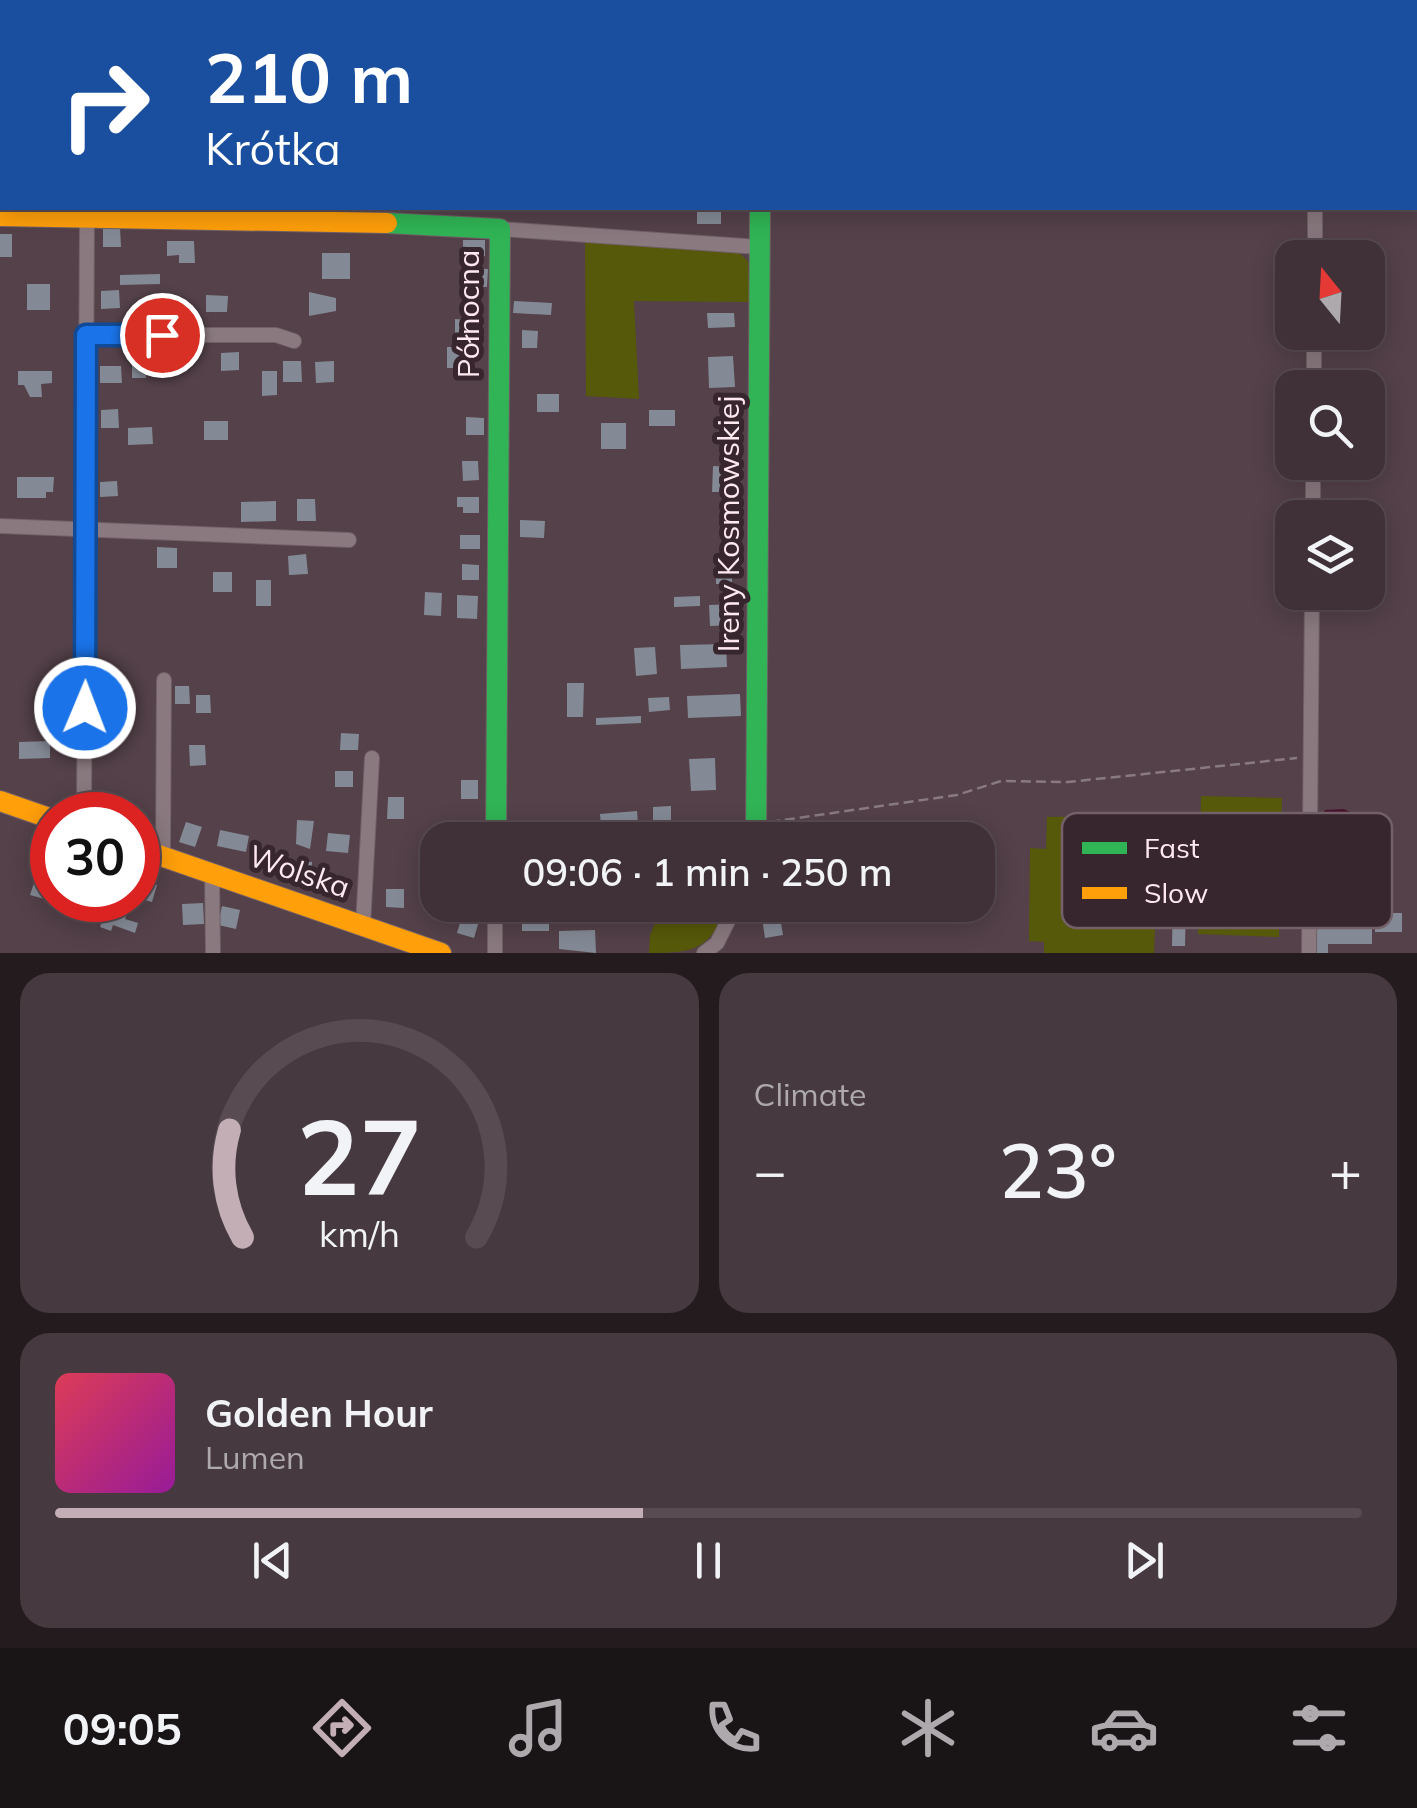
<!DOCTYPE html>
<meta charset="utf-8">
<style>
:root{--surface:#3f3137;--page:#46393f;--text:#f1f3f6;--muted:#ada9ad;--line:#584c52;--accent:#c3aeb6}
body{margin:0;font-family:Mulish,sans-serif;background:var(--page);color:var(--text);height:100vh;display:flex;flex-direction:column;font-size:38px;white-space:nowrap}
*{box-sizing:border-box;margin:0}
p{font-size:32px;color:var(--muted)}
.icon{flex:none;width:55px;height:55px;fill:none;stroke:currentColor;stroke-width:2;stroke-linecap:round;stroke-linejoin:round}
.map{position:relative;height:953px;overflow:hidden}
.drawer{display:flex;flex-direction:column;gap:20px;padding:20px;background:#231b1e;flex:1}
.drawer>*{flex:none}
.top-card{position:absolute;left:0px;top:0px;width:1418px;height:210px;box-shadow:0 5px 25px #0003,0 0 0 2px var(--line);background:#1a4fa0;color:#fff;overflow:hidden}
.needle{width:65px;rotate:342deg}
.tools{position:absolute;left:1275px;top:240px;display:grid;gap:20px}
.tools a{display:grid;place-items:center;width:110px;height:110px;border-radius:20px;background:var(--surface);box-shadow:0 5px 25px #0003,0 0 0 2px var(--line);font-size:50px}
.speed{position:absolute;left:30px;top:792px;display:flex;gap:20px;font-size:50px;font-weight:700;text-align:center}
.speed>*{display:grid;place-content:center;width:130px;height:130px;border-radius:50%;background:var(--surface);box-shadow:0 5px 25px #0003,0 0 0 2px var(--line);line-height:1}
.speed .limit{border:15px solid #d22;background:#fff;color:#111}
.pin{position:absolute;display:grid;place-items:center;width:85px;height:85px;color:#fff;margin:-42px;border:5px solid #fff;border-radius:50%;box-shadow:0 2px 10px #0007}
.me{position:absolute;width:110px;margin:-55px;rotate:1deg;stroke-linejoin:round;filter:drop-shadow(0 0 8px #0008)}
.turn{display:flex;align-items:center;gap:35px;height:210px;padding:0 40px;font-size:45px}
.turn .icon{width:130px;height:130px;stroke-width:2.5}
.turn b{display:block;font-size:70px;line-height:85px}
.big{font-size:75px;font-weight:600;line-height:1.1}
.drawer .tile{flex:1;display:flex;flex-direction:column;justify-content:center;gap:15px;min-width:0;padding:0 35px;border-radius:30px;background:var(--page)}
.drawer .dial{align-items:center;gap:0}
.dial svg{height:260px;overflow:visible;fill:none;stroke:var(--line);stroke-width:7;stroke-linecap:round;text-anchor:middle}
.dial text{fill:var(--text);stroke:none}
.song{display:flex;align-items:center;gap:30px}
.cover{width:120px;height:120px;border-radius:15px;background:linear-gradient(135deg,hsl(350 70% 55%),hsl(300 70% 35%))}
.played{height:10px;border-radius:5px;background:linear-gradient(90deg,var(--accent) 45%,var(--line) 45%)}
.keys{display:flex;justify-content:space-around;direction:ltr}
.heat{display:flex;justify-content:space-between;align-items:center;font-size:55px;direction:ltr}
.drawer .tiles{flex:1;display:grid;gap:20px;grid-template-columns:1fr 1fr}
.tile:last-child{grid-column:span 2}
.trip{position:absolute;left:420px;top:822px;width:575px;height:100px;border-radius:30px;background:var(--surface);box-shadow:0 5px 25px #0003,0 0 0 2px var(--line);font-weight:600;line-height:100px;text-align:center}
.menu{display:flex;height:160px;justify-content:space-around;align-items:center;background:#191416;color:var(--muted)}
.menu .icon{width:70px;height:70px}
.menu .on{color:var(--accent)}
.menu b{font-size:45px;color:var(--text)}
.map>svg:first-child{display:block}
.green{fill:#57590a}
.water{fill:#48132f}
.building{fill:#848a95}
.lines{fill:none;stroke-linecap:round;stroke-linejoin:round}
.street-casing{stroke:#705f66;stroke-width:16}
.fast-casing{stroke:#705f66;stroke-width:22}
.slow-casing{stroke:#705f66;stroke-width:22}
.path{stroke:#887a80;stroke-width:2.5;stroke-dasharray:10 5;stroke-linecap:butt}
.street{stroke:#8a7a80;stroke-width:14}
.fast{stroke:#30b455;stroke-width:20}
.slow{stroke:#ff9f0a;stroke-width:20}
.route-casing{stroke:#114b97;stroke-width:25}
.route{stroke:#1a73e8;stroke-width:18}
.labels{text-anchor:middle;stroke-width:10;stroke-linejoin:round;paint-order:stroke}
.street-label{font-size:30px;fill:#ffe8f0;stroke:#37262d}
.key{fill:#37262d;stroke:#736068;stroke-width:2.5}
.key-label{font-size:28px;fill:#ffe8f0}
</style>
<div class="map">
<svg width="1417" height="953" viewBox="0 0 1417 953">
<rect width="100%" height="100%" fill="#544149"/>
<path class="green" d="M585 241 737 251 748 261 750 302 634 301 639 399 586 396Z
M1201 796 1282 798 1279 937 1198 934Z
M1159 815 1154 953H1044V942L1029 941 1030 848 1046 849 1047 817Z
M663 905H731C706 949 699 953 649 953L650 935Z"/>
<path class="water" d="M1344 809 1352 813 1351 853 1333 858 1318 844 1324 837 1320 818 1325 810Z"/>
<path class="building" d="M697 208H721V224H697Z
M120 227 121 247H103V228Z
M0 234H12V257H0Z
M463 240H485V256H463Z
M167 241H194L195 263H179V255L167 256Z
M322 253H350V279H322Z
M469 268 488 269 487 287 468 286Z
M160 274V284L120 285V275Z
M27 284H50V310H27Z
M119 290 120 308 101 309V291Z
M309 292 336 298V311L309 316Z
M206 295 228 296 227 312H206Z
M514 301 552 303 551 315 513 313Z
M707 313H734L735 327 708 328Z
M455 319 481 321 480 337 455 335Z
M522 330 538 331 537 348H522Z
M447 347H461V368H447Z
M239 352V370L221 371V353Z
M132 353H146V378H132Z
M187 353V371H159V354Z
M733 356 735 387 709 388 708 357Z
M283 361H301L302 382H283Z
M334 361V382L316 383 315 362Z
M100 366H121L122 383H100Z
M18 371H52V383L41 384 42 397H30L24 385H18Z
M262 371H277V395L262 396Z
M537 394H559V412H537Z
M118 409 119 428H101V410Z
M649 410H675V426H649Z
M721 414H742L741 448H720Z
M466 417 484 418V435H466Z
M204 421H228V440H204Z
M601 423H626V449H601Z
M152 427 153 444 128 445V428Z
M462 461H478L479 480 463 481Z
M713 466 736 467V492H712Z
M17 477H54L53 492H46V498H17Z
M117 481 118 496 100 497V482Z
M457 497H479V513H463V507H457Z
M297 499H315L316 521H297Z
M276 501V521L241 522V502Z
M520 520 545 521 544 538 520 537Z
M460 535H480V549H460Z
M157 547 177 548V568H157Z
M306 554 308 574 289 575 288 556Z
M462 564 479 565V580H462Z
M716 567H732V584H716Z
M213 572H232V592H213Z
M256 580H271V606H256Z
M425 592 442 593 441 616 424 615Z
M457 595 478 596 477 619 457 618Z
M700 596V606L674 607V597Z
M733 604 734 625 710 626 709 605Z
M726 644 727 667 681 669 680 645Z
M655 647 657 674 636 676 634 648Z
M567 683H584L583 717H567Z
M40 684H56L55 703H40Z
M175 686H189L190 704H175Z
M740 694 741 716 688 718 687 696Z
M196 695H210L211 713H196Z
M669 697 670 710 649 712 648 698Z
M122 698 123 717 101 718V699Z
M641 716V723L596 725V718Z
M341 733 359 734 358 750H340Z
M50 741V758L19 759V742Z
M189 745H205L206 765 190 766Z
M715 758 716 790 691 791 689 759Z
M335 771H353V787H335Z
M461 780H478V799H461Z
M388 797H404V819H387Z
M671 806V824H653V807Z
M637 811 639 838 602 840 600 814Z
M297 820 314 821 310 849 296 844Z
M186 822 202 827 195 847 179 842Z
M532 825 533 840H515L514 826Z
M220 830 249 836 246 852 217 846Z
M328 833 350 835 348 853 326 851Z
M1174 849H1187L1185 946H1172Z
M295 861 312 862 311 881 294 880Z
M138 879 157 885 152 902 138 898Z
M34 883 52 889V901L30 895Z
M386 889H404V908L386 907Z
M203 903 204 924 183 925 182 904Z
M108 904 128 911 125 919 138 923 135 933 113 925 111 931 100 927Z
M566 905H589V918L566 919Z
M760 905H778L783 935 765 938Z
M222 906 240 910 236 929 218 925Z
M1375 913H1402V932H1375Z
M462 916 479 921 474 938 457 933Z
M549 921V931H522V922Z
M1317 924 1372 925V944H1328V953H1316Z
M595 930 596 953 559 949V931Z"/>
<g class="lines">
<g class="street-casing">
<path id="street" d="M83 0V2
M762 0V2
M1317 2V0
M500 229 759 247
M1315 258V208
M86 335H276L294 341
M1314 388V332
M1313 518V462
M0 526 349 540
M84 815 87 211
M163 857 164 680
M212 874 213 953
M363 926 372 758
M495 953V905
M704 953 717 943 736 905
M1309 953 1312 592"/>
</g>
<g class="fast-casing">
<path id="fast" d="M387 223 500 229 496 840
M756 840 760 208"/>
</g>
<g class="slow-casing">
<path id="slow" d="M0 216 387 223
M0 801 52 819
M138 848 441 953"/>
</g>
<path class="path" d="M770 822 957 795 1001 781 1068 782 1297 758"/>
<use href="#street" class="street"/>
<use href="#fast" class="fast"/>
<use href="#slow" class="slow"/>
</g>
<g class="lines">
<g class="route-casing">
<path id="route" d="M85 708 86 335H162"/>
</g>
<use href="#route" class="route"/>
</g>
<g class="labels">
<g class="street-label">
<text transform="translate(469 314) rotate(-90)" y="10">Północna</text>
<text transform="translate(729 524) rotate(-90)" y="10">Ireny Kosmowskiej</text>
<text transform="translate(299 872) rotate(19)" y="10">Wolska</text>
</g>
</g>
<rect x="1062" y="813" width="330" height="115" rx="15" class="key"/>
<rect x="1082" y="842" width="45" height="12" fill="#30b455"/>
<rect x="1082" y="887" width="45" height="12" fill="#ff9f0a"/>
<g class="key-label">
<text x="1144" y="858">Fast</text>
<text x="1144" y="903">Slow</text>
</g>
</svg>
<div class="tools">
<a><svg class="needle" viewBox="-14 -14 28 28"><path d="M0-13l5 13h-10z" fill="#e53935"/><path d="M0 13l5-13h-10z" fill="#ada9ad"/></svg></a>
<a><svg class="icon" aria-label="search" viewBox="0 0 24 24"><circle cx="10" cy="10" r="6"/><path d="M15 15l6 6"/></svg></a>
<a><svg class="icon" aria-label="layers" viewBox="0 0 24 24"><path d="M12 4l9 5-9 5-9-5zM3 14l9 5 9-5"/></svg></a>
</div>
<div class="speed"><div class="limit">30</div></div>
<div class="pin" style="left:162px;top:335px;background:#d93025"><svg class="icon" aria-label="arrive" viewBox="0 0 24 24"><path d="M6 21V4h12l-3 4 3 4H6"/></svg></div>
<svg class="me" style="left:85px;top:708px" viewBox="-20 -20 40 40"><circle r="17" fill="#1a73e8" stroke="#fff" stroke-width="3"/><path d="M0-11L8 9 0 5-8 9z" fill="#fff"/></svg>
<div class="trip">09:06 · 1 min · 250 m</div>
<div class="top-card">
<div class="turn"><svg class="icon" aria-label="right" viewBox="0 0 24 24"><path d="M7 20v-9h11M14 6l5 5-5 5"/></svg><div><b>210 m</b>Krótka</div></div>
</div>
</div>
<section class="drawer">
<div class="tiles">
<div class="tile dial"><svg viewBox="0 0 100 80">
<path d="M14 69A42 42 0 1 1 86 69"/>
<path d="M14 69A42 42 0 0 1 10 36" stroke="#c3aeb6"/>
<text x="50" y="56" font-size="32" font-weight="700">27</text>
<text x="50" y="72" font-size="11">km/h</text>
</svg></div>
<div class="tile"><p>Climate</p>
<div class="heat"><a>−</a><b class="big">23°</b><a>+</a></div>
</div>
<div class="tile">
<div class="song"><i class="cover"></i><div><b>Golden Hour</b><p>Lumen</p></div></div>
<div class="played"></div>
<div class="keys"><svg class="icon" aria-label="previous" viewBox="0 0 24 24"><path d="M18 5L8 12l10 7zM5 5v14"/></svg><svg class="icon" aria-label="pause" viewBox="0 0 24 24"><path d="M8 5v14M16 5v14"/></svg><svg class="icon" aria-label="next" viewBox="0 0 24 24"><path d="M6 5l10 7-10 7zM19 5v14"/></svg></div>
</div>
</div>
</section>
<nav class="menu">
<b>09:05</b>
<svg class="icon on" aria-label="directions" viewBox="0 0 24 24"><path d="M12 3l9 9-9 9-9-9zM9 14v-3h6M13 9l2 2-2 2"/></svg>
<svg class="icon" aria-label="music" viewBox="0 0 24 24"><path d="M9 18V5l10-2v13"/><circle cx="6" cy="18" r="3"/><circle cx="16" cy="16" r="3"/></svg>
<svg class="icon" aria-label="phone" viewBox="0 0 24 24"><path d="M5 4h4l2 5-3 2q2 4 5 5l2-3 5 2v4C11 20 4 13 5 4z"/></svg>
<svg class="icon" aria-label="climate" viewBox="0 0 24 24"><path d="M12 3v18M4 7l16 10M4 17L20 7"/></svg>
<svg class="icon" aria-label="car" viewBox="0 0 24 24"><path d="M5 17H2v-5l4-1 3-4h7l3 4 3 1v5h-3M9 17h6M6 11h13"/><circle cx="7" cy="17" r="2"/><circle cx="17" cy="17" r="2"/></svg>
<svg class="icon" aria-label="filters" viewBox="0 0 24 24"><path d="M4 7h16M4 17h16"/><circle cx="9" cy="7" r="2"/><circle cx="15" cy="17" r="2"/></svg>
</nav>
